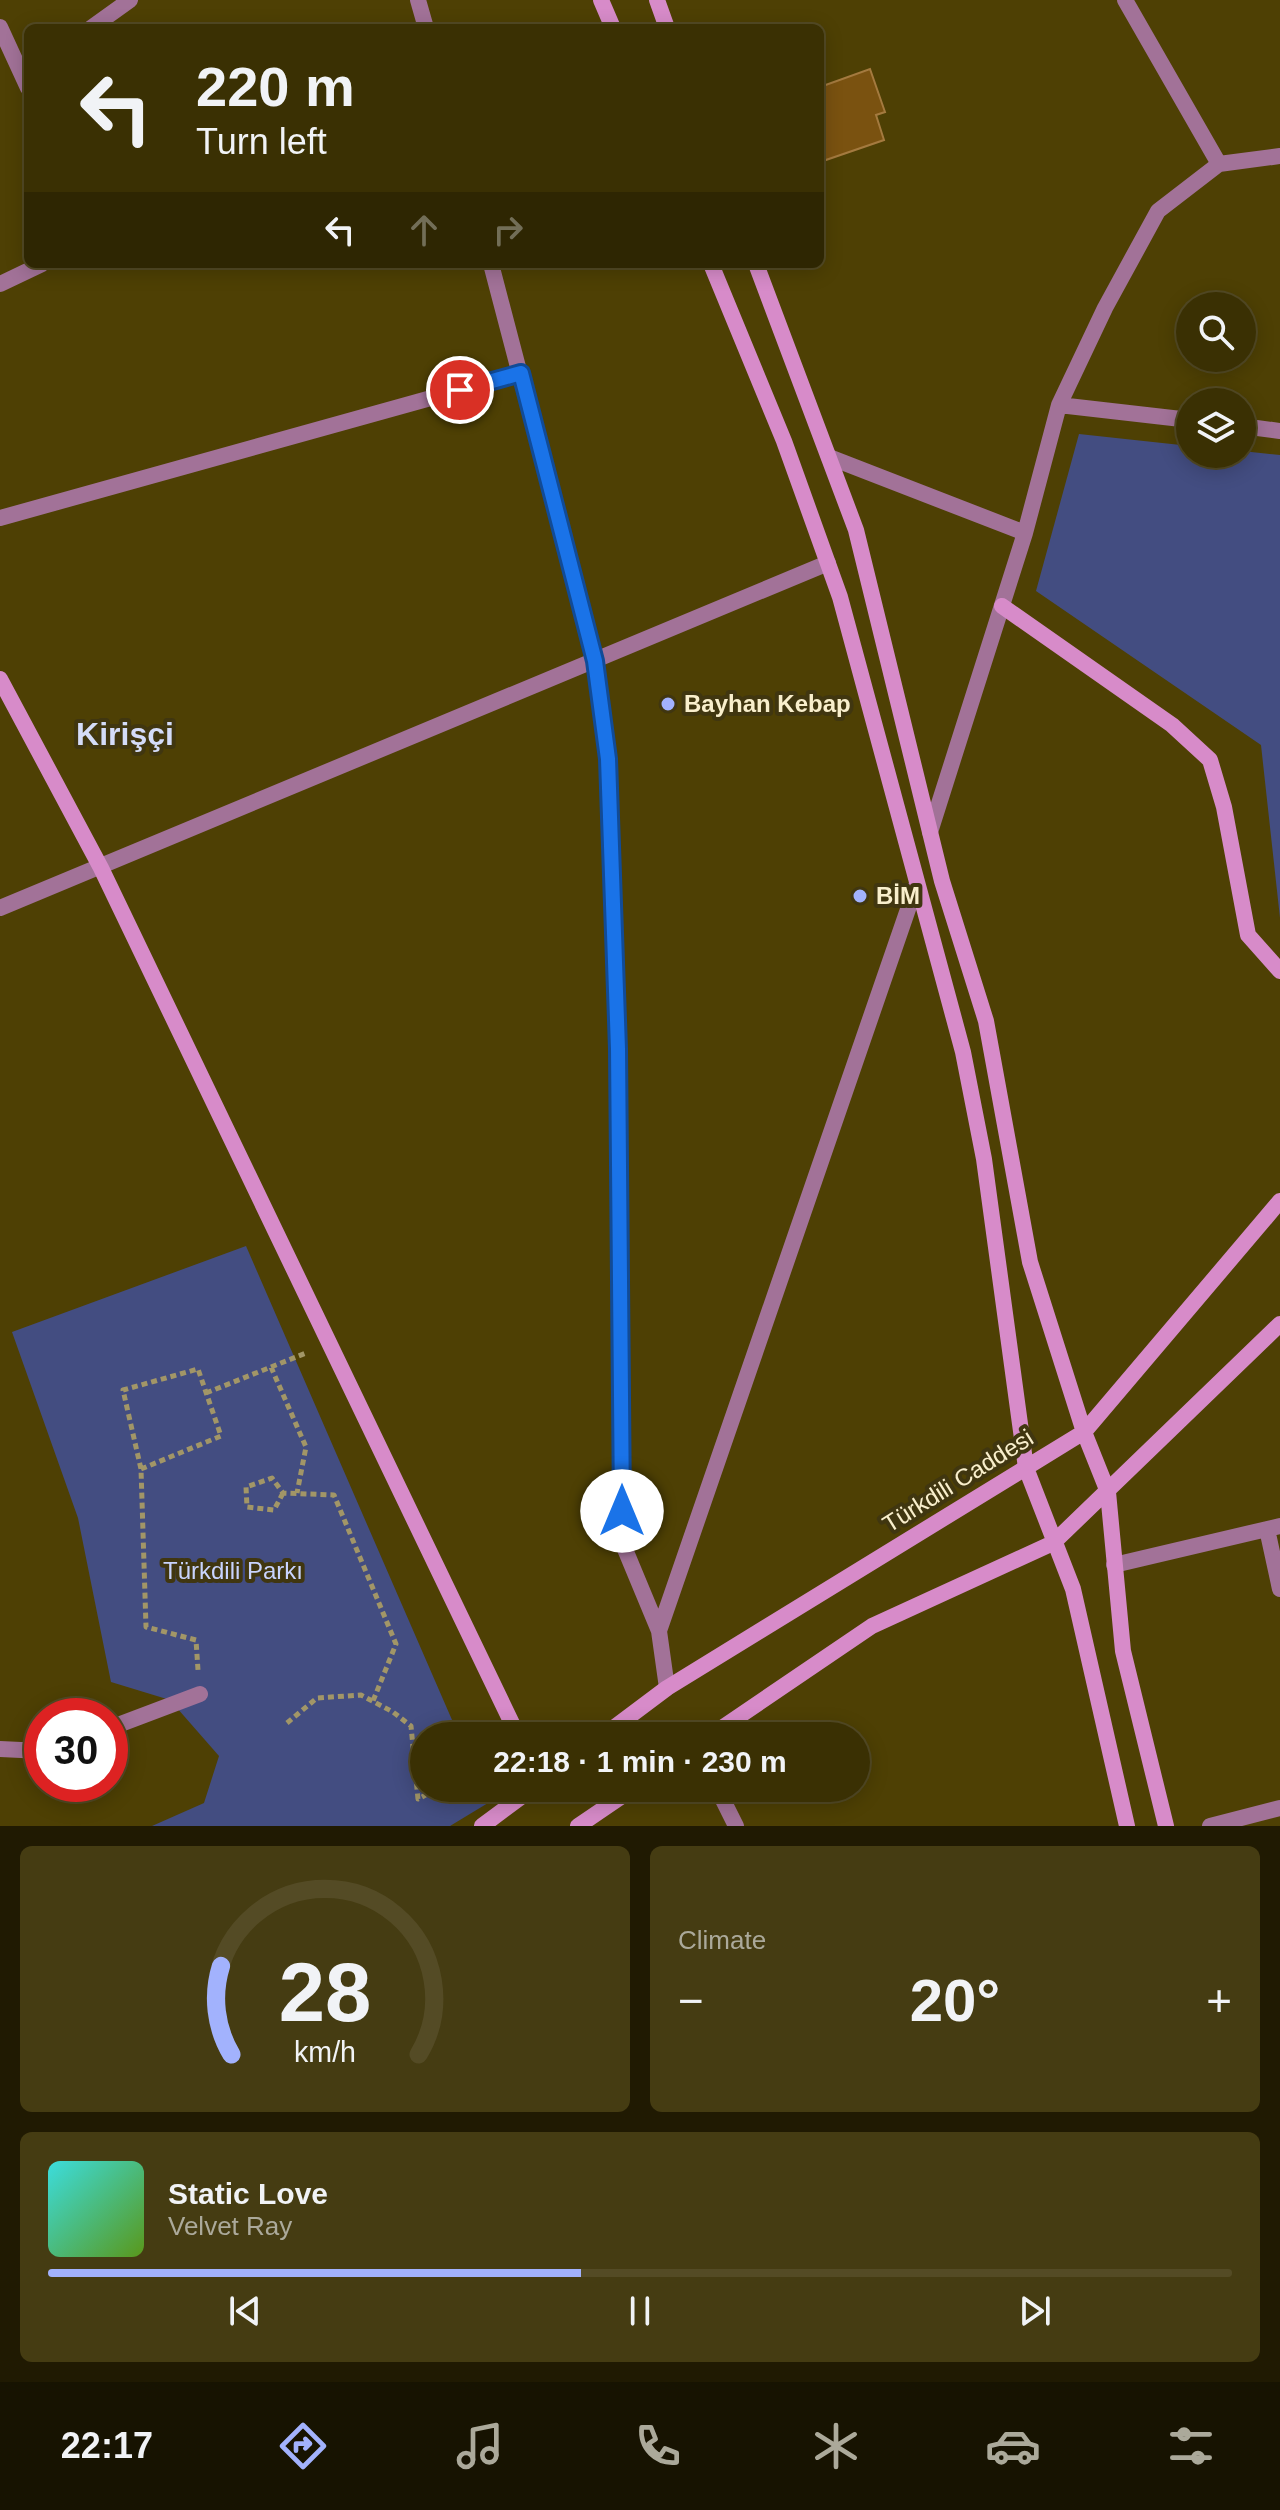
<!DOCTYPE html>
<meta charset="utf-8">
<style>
:root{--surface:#3a3003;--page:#453c12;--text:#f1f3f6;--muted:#aba99a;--line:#544b25;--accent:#a2b2fd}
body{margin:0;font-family:Arial,sans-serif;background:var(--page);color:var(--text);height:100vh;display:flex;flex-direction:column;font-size:30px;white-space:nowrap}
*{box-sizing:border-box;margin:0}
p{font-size:26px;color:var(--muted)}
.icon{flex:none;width:44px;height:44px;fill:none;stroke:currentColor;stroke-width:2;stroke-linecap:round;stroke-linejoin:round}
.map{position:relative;height:1826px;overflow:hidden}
.drawer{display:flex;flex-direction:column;gap:20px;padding:20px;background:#201a02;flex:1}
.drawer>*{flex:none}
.guide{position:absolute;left:24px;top:24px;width:800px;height:244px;border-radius:12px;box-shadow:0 4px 20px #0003,0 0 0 2px var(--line);background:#3a3003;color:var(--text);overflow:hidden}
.fabs{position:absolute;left:1176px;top:292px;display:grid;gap:16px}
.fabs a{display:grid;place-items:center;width:80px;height:80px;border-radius:50%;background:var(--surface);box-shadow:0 4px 20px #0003,0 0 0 2px var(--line);font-size:40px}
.speed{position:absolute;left:24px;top:1698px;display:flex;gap:16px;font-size:40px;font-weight:700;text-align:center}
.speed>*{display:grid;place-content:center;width:104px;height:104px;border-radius:50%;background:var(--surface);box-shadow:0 4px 20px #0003,0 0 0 2px var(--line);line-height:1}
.speed .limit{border:12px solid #d22;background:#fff;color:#111}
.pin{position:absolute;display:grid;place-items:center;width:68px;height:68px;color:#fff;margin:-34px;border:4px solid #fff;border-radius:50%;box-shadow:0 2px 8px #0007}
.me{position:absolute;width:88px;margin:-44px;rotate:0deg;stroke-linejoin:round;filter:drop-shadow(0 0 6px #0008)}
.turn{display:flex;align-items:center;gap:28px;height:168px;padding:0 40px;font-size:36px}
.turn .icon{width:104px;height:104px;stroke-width:2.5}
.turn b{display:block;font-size:56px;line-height:68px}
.lanes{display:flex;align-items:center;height:76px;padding:0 40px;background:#0003;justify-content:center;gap:40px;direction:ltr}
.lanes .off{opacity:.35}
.big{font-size:60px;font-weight:700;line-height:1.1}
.drawer .widget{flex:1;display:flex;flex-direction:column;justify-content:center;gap:12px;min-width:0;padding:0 28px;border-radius:12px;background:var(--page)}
.drawer .dial{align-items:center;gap:0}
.dial svg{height:208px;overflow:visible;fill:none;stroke:var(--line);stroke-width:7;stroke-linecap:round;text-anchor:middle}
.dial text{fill:var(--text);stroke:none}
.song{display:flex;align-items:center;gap:24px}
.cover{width:96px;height:96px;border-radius:12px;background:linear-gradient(135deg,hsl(180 70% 55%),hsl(90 70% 35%))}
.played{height:8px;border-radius:4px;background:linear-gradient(90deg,var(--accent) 45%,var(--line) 45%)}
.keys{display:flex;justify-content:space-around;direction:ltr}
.heat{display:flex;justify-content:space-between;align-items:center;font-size:44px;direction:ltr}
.drawer .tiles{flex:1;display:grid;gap:20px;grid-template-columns:1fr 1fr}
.widget:last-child{grid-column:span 2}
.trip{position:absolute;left:410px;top:1722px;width:460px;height:80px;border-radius:40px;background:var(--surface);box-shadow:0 4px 20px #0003,0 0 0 2px var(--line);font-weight:700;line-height:80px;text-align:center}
.dock{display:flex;height:128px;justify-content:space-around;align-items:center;background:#171301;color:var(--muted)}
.dock .icon{width:56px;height:56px}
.dock .selected{color:var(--accent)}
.dock b{font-size:36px;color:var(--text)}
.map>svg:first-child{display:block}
.green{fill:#434d81}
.building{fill:#7a5210;stroke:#a47a3f;stroke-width:2}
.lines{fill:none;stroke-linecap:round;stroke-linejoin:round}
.path{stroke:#a29667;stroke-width:5;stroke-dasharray:6 4;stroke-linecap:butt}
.lane{stroke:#a27298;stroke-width:16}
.street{stroke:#a27298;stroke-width:16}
.secondary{stroke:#d78bc9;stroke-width:16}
.route-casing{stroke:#114b97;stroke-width:20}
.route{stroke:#1a73e8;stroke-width:14}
.poi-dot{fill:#a2b2fd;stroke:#403610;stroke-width:3}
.labels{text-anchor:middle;stroke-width:8;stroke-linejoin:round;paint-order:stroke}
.poi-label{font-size:24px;font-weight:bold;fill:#f9efcc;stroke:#403610;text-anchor:start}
.street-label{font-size:24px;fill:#f9efcc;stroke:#403610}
.park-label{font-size:24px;fill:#c9d4fe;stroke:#403610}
.district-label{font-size:32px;font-weight:bold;fill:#d4dcf9;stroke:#403610}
</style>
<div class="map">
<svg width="1280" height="1826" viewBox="0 0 1280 1826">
<rect width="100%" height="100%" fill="#4e4004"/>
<path class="green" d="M1079 434 1190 446V454H1242V451L1280 455V918L1261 745 1036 591Z
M246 1246 459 1736H424V1788H481L488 1803 450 1826H152L204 1803 219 1756 170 1700 111 1682 78 1518 12 1332Z"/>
<path class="building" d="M870 69 885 112 876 115 884 140 820 162V87Z"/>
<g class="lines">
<path class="path" d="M271 1367 306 1447 297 1493
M206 1393 306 1353
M141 1469 221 1436 198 1369 123 1390 141 1469 146 1627 196 1640 198 1670
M283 1493 274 1510 247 1507 246 1487 272 1478 283 1493 334 1495 396 1644 373 1701
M287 1723 317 1698 361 1695 393 1712 411 1726 418 1799 439 1788"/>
<path class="lane" d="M110 1728 200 1694
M0 1749 42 1751"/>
<path class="street" d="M418 0 426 28
M1125 0 1219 164
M0 27 28 88
M91 28 130 0
M491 264 595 661 608 759 618 1049 622 1542 659 1631
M0 284 42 264
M1059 405 1190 420
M1242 426 1280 431
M829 457 1025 533
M0 518 521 373
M930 832 1025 533 1059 405 1105 308 1158 211 1219 164 1280 156
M0 908 828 563
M1267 1529 1280 1589
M1114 1565 1280 1526
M667 1688 659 1631 916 886
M717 1788 736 1826
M1210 1826 1280 1808"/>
<path class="secondary" d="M601 0 613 28
M657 0 667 28
M711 264 784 441 840 597 963 1052 984 1159 1026 1468 1073 1589 1127 1826
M756 264 856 530 942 881 986 1021 1030 1262 1084 1432 1108 1492 1123 1651 1166 1826
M1002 606 1172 725 1210 760 1224 807 1248 935 1280 971
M0 679 101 868 518 1736
M603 1736 667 1688 1084 1432 1280 1201
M710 1736 872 1626 1053 1543 1280 1324
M482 1826 533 1788
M578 1826 634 1788"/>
</g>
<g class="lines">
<g class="route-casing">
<path id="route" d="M460 390 521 373 595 661 608 759 618 1049 622 1511"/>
</g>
<use href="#route" class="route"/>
</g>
<g class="poi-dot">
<circle cx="668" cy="704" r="8"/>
<circle cx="860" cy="896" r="8"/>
</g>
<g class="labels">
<g class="poi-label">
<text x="684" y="712">Bayhan Kebap</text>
<text x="876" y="904">BİM</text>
</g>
<g class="street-label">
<text transform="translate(958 1481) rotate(-32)" y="8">Türkdili Caddesi</text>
</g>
<g class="park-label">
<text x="233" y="1579">Türkdili Parkı</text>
</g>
<g class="district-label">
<text x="125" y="745">Kirişçi</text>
</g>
</g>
</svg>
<div class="fabs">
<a><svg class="icon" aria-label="search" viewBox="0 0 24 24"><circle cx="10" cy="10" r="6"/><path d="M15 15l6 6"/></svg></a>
<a><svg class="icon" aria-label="layers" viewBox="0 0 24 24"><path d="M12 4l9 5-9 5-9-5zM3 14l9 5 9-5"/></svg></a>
</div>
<div class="speed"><div class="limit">30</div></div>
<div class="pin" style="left:460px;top:390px;background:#d93025"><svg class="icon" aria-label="arrive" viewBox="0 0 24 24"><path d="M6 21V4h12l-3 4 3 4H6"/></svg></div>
<svg class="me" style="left:622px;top:1511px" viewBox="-20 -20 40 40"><circle r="19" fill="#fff"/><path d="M0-13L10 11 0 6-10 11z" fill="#1a73e8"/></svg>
<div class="trip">22:18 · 1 min · 230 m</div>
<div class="guide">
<div class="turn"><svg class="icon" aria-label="left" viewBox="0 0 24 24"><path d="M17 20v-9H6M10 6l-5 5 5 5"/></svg><div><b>220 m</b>Turn left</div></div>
<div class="lanes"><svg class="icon" aria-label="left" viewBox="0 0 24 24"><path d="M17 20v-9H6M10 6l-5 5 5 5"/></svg><svg class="icon off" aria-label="ahead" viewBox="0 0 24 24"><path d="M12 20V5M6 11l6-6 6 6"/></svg><svg class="icon off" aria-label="right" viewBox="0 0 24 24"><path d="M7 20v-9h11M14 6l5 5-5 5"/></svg></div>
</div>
</div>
<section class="drawer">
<div class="tiles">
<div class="widget dial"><svg viewBox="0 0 100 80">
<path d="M14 69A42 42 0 1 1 86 69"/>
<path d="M14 69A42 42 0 0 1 10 35" stroke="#a2b2fd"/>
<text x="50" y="56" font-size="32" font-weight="700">28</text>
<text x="50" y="72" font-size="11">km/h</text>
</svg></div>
<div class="widget"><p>Climate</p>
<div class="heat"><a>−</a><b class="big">20°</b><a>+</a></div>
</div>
<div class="widget">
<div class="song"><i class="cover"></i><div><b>Static Love</b><p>Velvet Ray</p></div></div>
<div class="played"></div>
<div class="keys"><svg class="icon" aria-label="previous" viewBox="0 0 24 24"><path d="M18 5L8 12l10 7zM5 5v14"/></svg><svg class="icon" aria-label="pause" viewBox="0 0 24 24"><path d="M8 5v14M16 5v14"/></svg><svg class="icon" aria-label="next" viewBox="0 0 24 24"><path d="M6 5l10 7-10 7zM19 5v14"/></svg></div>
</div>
</div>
</section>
<nav class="dock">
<b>22:17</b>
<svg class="icon selected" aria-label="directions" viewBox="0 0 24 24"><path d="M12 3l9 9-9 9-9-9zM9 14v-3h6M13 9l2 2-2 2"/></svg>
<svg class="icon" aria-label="music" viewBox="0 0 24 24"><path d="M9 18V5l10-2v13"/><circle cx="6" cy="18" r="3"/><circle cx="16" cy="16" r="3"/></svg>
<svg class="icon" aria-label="phone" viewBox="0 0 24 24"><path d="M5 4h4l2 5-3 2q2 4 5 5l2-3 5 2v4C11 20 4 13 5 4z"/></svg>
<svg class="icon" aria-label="climate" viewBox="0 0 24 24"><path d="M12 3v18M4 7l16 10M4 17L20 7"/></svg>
<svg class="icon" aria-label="car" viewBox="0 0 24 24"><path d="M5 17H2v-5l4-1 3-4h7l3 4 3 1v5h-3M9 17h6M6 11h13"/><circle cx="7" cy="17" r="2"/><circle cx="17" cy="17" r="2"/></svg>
<svg class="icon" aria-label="filters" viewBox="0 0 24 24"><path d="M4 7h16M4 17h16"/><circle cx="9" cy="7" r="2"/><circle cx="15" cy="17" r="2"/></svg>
</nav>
